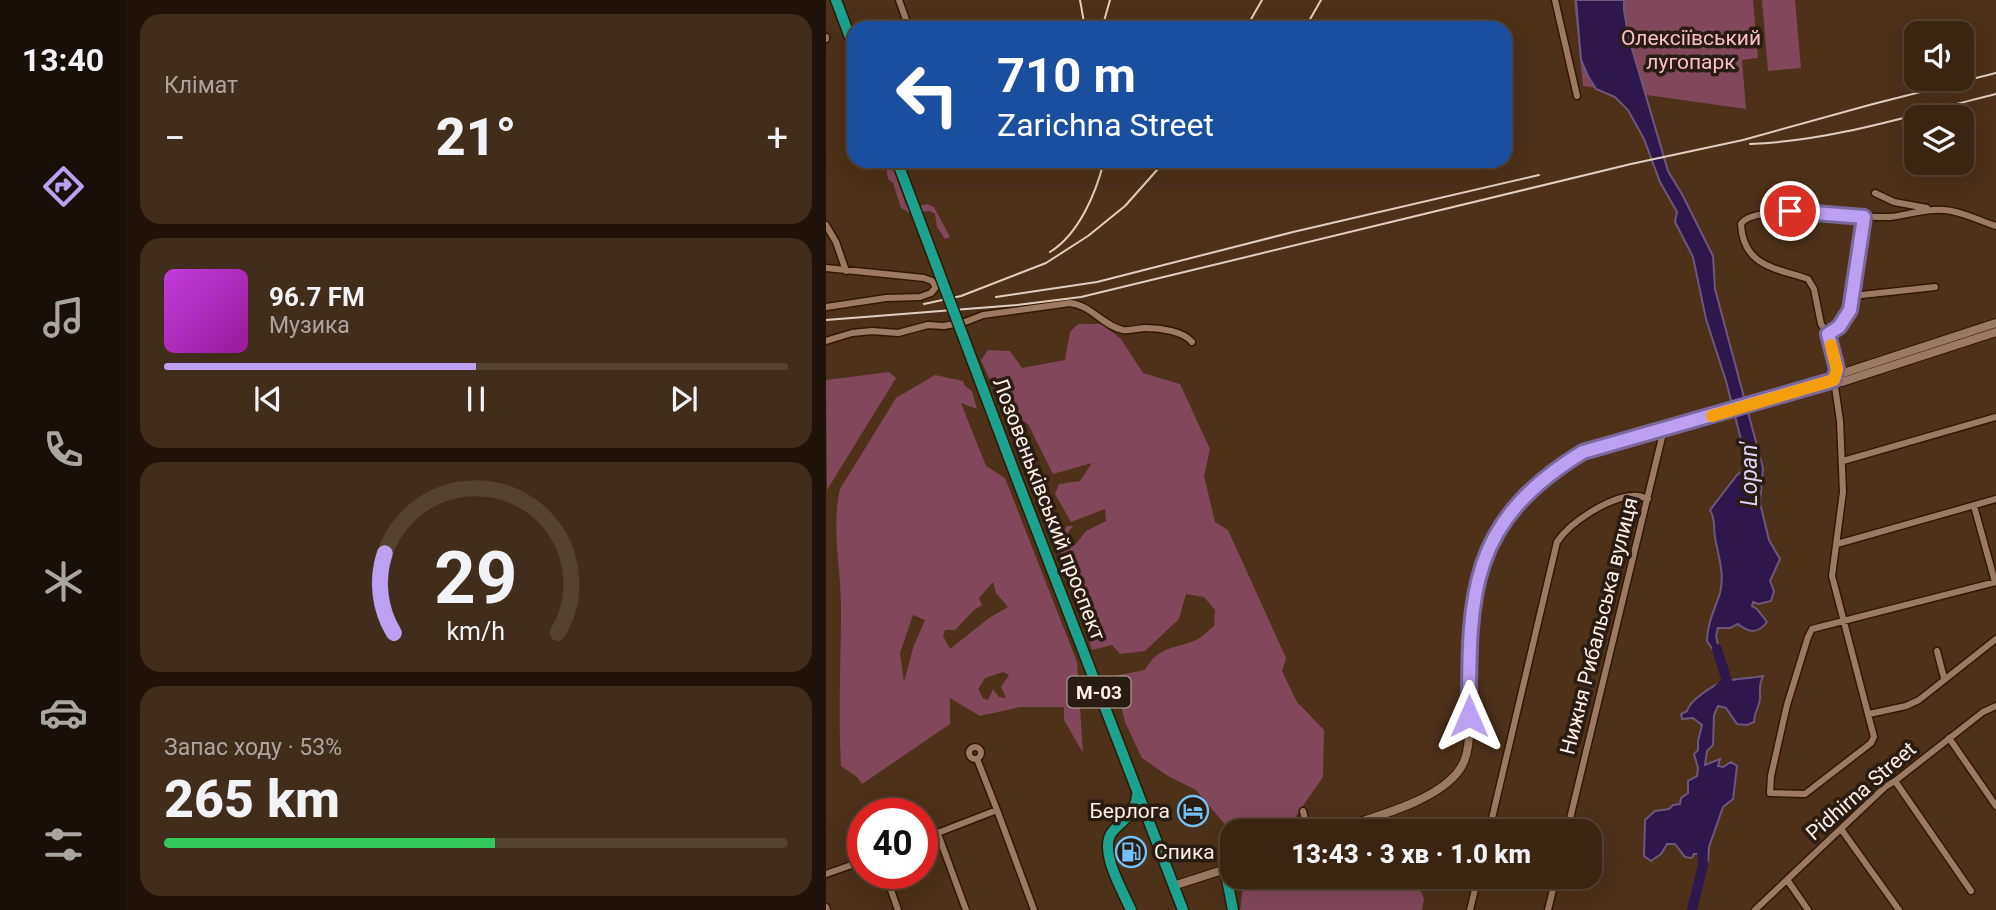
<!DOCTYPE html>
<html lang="uk">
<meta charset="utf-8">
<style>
:root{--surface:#3a2513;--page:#412d1c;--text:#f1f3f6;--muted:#aba5a0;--line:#544233;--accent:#bca0f2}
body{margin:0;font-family:Roboto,sans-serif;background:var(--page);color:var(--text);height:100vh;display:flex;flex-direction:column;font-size:26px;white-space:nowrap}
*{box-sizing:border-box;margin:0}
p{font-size:23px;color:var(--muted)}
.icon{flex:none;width:38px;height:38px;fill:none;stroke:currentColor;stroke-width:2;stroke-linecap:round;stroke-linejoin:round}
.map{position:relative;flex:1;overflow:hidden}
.side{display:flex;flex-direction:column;gap:14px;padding:14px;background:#20140a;width:700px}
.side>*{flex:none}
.top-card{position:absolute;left:21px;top:21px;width:665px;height:147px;border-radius:21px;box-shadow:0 7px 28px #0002,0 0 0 2px var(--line);background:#1a4fa0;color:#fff;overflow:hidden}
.buttons{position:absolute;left:1078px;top:21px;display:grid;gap:14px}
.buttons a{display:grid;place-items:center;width:70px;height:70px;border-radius:14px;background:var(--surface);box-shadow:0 7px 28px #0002,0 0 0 2px var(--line);font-size:35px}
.speed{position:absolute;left:21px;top:798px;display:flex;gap:14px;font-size:35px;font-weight:700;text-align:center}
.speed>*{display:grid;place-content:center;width:91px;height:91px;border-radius:50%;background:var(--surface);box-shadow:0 7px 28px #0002,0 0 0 2px var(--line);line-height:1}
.speed .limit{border:10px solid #d22;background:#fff;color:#111}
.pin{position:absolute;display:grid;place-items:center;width:60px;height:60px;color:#fff;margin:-30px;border:4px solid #fff;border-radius:50%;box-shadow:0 2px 7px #0007}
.me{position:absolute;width:77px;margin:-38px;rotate:0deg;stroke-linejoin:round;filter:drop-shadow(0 0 5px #0008)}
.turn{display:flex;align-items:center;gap:24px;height:147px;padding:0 35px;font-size:32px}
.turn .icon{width:91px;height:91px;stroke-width:2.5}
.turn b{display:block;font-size:49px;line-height:60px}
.big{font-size:52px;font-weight:800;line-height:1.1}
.side .widget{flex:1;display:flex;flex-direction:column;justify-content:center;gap:10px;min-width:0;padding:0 24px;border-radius:21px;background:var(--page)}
.side .dial{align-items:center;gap:0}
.dial svg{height:182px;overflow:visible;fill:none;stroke:var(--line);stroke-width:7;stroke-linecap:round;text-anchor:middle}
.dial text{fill:var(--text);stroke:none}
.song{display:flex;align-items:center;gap:21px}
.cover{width:84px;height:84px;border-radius:10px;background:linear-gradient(135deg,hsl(290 70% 55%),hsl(300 70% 35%))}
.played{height:7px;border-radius:4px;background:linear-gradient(90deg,var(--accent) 50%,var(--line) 50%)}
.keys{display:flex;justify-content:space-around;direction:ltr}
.heat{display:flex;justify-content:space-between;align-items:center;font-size:38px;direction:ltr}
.charge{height:10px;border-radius:5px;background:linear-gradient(90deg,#34c759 53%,var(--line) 0)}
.trip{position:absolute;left:394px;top:819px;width:382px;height:70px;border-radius:21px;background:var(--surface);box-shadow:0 7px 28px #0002,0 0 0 2px var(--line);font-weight:800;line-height:70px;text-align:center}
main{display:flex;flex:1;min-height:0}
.tabs{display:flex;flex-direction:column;width:126px;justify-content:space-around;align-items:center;background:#170f08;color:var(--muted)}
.tabs .icon{width:49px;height:49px}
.tabs .selected{color:var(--accent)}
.tabs b{font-size:32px;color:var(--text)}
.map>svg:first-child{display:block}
.green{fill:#83475b;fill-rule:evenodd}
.water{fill:#2e174d;stroke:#6d587b;stroke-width:2}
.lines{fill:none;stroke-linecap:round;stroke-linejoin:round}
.river{stroke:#2e174d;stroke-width:10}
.street-casing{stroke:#321801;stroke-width:9}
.secondary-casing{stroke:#321801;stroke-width:10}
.highway-casing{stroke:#321801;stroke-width:13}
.street{stroke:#9b7a61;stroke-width:6}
.secondary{stroke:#9b7a61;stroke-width:8}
.highway{stroke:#1ba390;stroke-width:10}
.rail{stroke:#e0cfc2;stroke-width:2}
.highway-bridge-casing{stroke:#321801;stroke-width:13;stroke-linecap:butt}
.highway-bridge{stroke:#1ba390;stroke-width:10}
.route-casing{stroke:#7a689d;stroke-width:18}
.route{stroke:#bca0f2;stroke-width:12}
.slow{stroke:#f59e0b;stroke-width:12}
.labels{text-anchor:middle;stroke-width:7;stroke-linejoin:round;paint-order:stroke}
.shield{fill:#291c12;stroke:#bfb0a6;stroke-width:2}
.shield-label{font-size:19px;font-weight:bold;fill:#fff0e5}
.park-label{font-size:21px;fill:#fcbdce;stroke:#291c12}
.street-label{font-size:21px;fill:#fff0e5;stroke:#291c12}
.poi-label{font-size:21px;fill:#fff0e5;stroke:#291c12;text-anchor:end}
.water-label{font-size:23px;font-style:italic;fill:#ded3f7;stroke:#291c12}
</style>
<main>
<nav class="tabs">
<b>13:40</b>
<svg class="icon selected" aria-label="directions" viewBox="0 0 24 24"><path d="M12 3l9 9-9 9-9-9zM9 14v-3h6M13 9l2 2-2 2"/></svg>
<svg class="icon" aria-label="music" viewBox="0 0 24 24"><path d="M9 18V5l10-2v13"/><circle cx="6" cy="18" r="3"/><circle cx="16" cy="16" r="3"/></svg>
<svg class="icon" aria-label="phone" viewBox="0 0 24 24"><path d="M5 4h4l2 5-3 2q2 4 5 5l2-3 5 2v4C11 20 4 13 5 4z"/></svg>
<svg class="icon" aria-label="climate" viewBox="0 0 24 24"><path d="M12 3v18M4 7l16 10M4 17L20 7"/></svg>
<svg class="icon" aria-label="car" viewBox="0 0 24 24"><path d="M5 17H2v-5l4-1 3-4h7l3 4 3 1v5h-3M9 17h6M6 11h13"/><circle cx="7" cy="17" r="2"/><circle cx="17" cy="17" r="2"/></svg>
<svg class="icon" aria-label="filters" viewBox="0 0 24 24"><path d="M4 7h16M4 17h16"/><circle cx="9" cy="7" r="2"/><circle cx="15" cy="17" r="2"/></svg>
</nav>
<section class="side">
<div class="widget"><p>Клімат</p>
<div class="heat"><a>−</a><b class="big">21°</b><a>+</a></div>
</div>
<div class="widget">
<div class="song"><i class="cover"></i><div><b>96.7 FM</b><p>Музика</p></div></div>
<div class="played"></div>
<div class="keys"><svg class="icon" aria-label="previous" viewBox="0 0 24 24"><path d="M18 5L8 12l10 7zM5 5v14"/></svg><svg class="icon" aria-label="pause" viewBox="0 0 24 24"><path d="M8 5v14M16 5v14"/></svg><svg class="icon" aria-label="next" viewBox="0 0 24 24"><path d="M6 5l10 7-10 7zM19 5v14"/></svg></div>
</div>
<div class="widget dial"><svg viewBox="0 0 100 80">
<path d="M14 69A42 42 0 1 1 86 69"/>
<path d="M14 69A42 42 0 0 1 10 34" stroke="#bca0f2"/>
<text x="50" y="56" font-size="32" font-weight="700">29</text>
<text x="50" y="72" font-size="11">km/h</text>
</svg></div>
<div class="widget"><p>Запас ходу · 53%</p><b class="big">265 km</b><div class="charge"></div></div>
</section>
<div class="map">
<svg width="1170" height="910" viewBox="0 0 1170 910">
<rect width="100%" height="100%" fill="#4d3119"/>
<path class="green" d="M748 0H927L932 58 916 60 920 109 757 86Z
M936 0H969L975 68 942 71Z
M59 161H65L80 205 84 208 101 204 108 207 124 237 119 239 111 227 109 214 104 211 84 213 75 208 67 183 62 179Z
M252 324H276L295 339 317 373 354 384 384 449 378 476 389 522 402 530 460 658 456 671 471 702 498 730 497 777 463 826 453 831H406V833L370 790 342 776 316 758 299 722 288 676 319 670C333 645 347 650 370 640 377 637 382 630 388 626L389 610 378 597 360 594 353 619 319 651 294 654 286 645 266 650 231 540 241 526H247L237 538 249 545 260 531 280 521 279 509 245 522 229 494 233 484 254 481 266 463 227 474 202 424 177 409 155 360 162 350 184 351 196 368 239 360 244 332Z
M63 372 70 378 1 490 0 380Z
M109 375 137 381 139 386 146 391 151 409 135 403 160 466 179 478 251 662 257 753 238 720V707H194L154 716 124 698V724L36 784 31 777 15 766C12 713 15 660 15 608 15 567 5 529 14 489L70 398ZM167 582 170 593 182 607 163 618 124 649 117 636 119 630H129L148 610 156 605 153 598ZM87 615 99 620 87 648 78 682 74 653ZM177 672 183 675 175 687 180 698 173 697 167 689 162 700 157 698 152 689 159 678Z
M428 877H589L598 899 596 910H414L418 881Z"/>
<path class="water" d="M750 0H798V10L802 35 842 171 857 196 887 256 889 289 937 468 934 503 943 540 954 559 944 581 948 591 945 601 933 604 927 602 926 606 931 609 941 622C932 634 923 633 912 624L904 628H892L890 636 896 663 881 641C881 624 889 609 894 593 899 574 892 555 889 537 887 526 890 520 884 510L911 475 918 470 920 459 900 381 880 319 867 257 849 222 851 212 834 182 818 139 802 110 789 97 770 89 762 76 755 60Z
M937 676C933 685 934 689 934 699 933 707 928 713 928 722L921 725 911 724 900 708 892 706 888 715 887 745 881 751 879 765 894 759 892 766 897 767 905 762 911 766 907 799 897 807 883 847 882 861 877 865 873 854H868L866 858 859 857 849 844H841L835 854 825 861 818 856 819 820 829 811 843 809 847 805 854 804 855 798 862 793V781L871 776 872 768 868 754 872 750V741L876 725 867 718 856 719 855 714 861 711C863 701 886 686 896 682 906 679 926 678 937 676Z"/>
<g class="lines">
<path class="river" d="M891 649 901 681 893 689
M866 910 877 865 876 852"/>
<g class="street-casing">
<path id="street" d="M73 0 83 28
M729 0 751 96
M0 37V39
M1049 193 1068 202 1101 208
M0 225 10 242 20 271
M1170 226C1153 221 1136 211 1118 210 1100 208 1082 215 1064 217 1037 219 928 201 915 224 917 266 949 268 982 279L988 289 995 324 1002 334 1011 369 1008 380 1014 421 1017 492 1006 576 1048 737 1045 743 979 794 944 793 945 776 961 705 982 637 986 629 1170 582
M0 268 98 278 106 281 110 287 105 293 94 297 60 298 0 307
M1026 296 1109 287
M1002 334 1012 327 1024 310 1038 217
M0 341 26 333 46 331 72 333 102 325 118 326 139 322 157 315 244 303C265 305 277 326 297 330 304 331 313 328 320 328 334 328 357 331 366 342
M1017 461 1170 417
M1148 506 1169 582
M1011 544 1170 499
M1111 651 1118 678
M1043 714 1080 706 1093 700 1170 639
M1123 738 1170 806
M143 753a6 6 0 1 1 12 0a6 6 0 1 1-12 0Z
M151 759 171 810
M1069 781 1145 891
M477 811 480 823 488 831
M1015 829 1073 910
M663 831 731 542C744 522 782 498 806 496 811 495 817 497 822 499
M741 831 838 429
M112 834 140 910
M96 839 171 810 208 910
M59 873 72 910
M0 874 37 861
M962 881 982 910
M0 907 1 910
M644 910 652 877
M722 910 730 877
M929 910 1059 787 1069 781 1157 712 1170 706"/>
</g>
<g class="secondary-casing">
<path id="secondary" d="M1008 380 1016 382 1170 332
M507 831C545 817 605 804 631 773 646 756 643 727 643 707 643 661 641 613 654 569 662 539 700 491 725 472 735 464 746 459 757 452L1008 380 1014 374 1170 323
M347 886 406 867"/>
</g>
<g class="highway-casing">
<path id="highway" d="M10 0 28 48
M189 474 357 910
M399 869 407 910
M305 910C297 891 271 849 287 831 299 818 309 814 311 795"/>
</g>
<use href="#street" class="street"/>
<use href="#secondary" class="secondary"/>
<use href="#highway" class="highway"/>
<path class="rail" d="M254 0 259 28
M276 28 284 0
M420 28 436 0
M479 28 495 0
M924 144C1007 141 1089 114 1170 94
M224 252C253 234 270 193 278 161
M170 297 271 282 467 232 713 175
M98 304 135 296 220 263 262 236 299 206 339 161
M0 320 191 305 255 297 805 164 917 140 1047 104 1170 73"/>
<g class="highway-bridge-casing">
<path id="highway-bridge" d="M71 161 189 474"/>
</g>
<use href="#highway-bridge" class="highway-bridge"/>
</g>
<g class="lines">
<g class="route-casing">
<path id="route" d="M643 716C643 594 642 522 757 452L1008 380 1011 369 1002 334 1013 327 1024 310 1038 217 964 211"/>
</g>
<use href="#route" class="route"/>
<path class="slow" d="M886 416 1008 380 1011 369 1005 345"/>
</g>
<defs>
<g id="hotel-ring" transform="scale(1.575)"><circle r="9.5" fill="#291c12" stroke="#73c1f6" stroke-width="1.5"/><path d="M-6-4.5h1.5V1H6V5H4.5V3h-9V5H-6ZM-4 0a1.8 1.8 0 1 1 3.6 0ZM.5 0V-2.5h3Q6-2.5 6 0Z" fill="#73c1f6"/></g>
<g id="fuel-ring" transform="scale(1.575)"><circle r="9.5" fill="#291c12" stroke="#73c1f6" stroke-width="1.5"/><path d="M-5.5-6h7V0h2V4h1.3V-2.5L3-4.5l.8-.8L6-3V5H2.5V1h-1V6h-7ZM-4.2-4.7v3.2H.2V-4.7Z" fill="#73c1f6"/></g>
</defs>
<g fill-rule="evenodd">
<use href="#hotel-ring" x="367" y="811"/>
<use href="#fuel-ring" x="305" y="852"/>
</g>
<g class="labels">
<rect class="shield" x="241.5" y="676.5" width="63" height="31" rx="5"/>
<g class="shield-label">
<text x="273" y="699">М-03</text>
</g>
<g class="park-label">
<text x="865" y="45">Олексіївський<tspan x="865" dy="24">лугопарк</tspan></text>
</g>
<g class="street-label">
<text transform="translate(223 509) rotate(69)" y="7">Лозовеньківський проспект</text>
<text transform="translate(773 626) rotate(-76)" y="7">Нижня Рибальська вулиця</text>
<text transform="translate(1035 791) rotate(-41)" y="7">Pidhirna Street</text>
</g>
<g class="poi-label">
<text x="344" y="818">Берлога</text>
<text x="328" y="859" text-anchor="start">Спика</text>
</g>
<g class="water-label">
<text transform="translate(923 474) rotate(-90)" y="8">Lopan'</text>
</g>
</g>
</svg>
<div class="buttons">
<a><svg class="icon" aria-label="sound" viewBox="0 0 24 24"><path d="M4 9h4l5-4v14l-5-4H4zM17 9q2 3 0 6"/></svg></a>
<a><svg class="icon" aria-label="layers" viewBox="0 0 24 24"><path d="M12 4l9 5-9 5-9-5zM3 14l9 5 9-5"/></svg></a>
</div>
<div class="speed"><div class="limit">40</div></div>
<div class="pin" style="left:964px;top:211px;background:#d93025"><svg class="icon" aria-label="arrive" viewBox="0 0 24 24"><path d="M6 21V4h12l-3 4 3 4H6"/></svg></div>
<svg class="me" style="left:643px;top:716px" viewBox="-20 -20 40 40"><path d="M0-17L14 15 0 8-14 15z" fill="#bca0f2" stroke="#fff" stroke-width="4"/></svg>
<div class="trip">13:43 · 3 хв · 1.0 km</div>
<div class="top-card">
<div class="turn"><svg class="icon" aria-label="left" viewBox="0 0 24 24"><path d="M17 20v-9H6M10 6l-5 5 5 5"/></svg><div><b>710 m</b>Zarichna Street</div></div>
</div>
</div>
</main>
